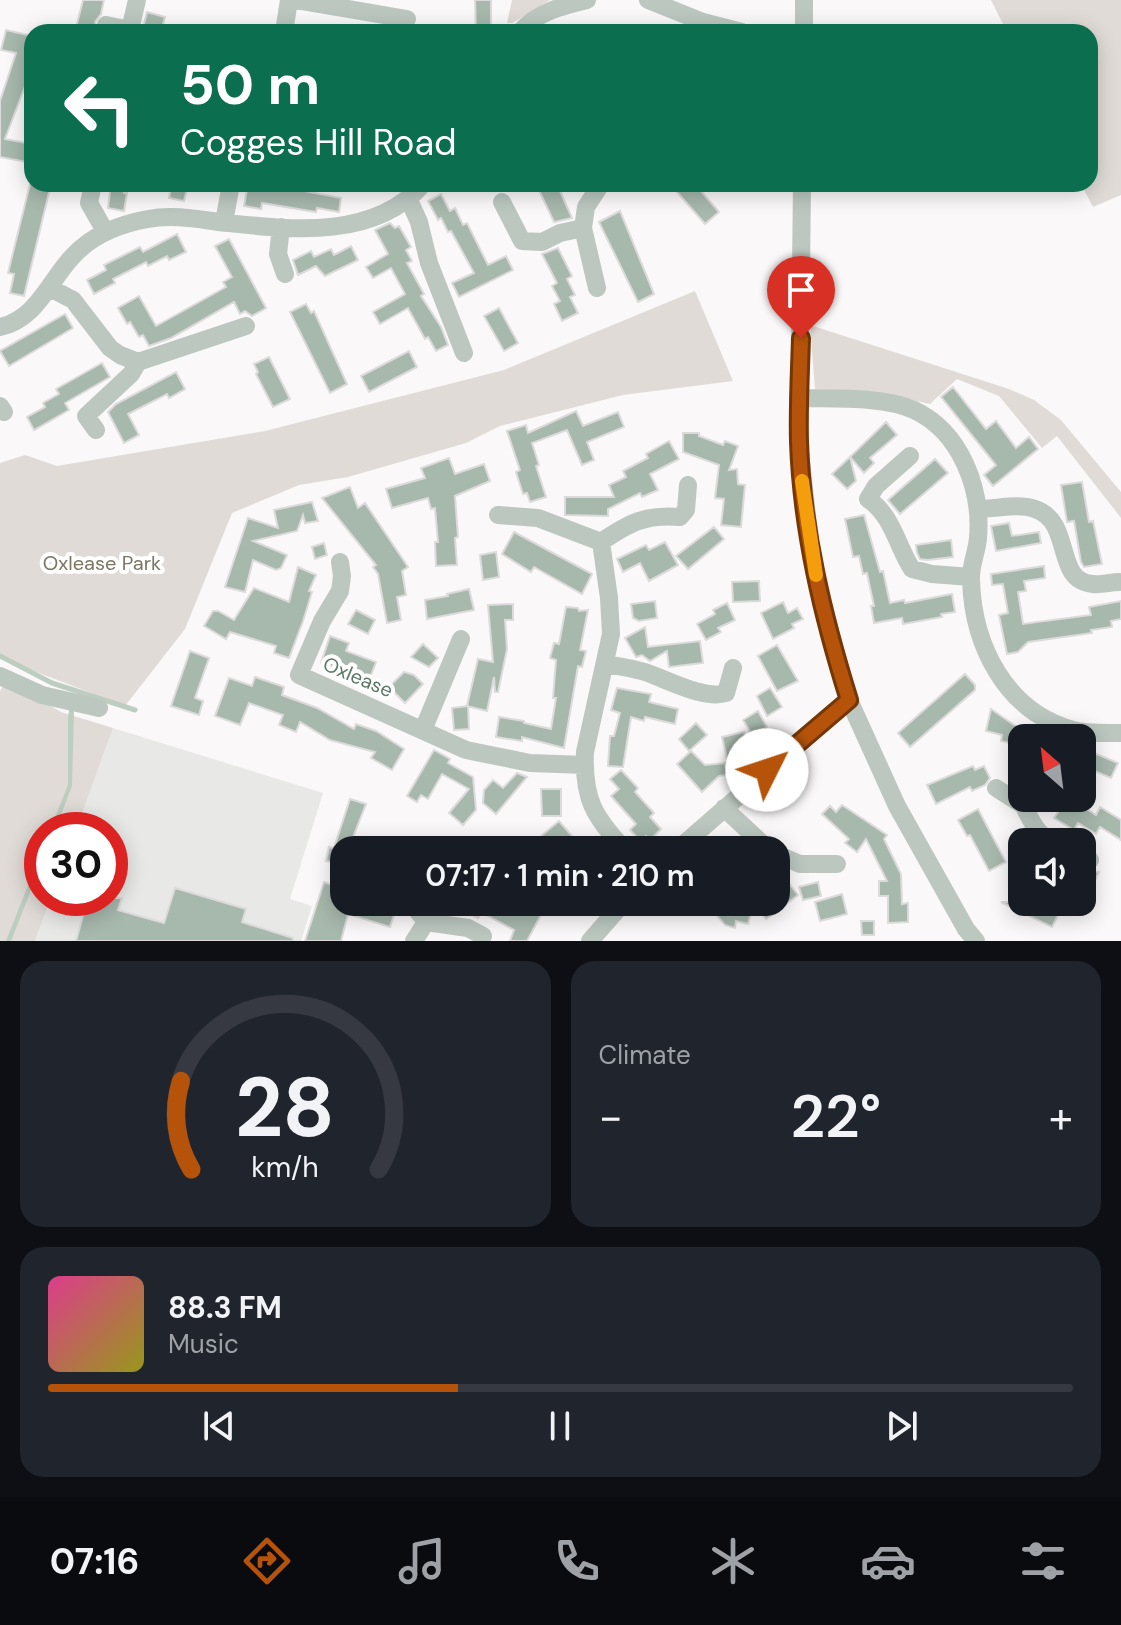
<!DOCTYPE html>
<meta charset="utf-8">
<style>
:root{--surface:#171b24;--page:#20242c;--text:#f1f3f6;--muted:#9ea1a6;--line:#363941;--accent:#b45309}
body{margin:0;font-family:"DM Sans",sans-serif;background:var(--page);color:var(--text);height:100vh;display:flex;flex-direction:column;font-size:30px;white-space:nowrap}
*{box-sizing:border-box;margin:0}
p{font-size:26px;color:var(--muted)}
.icon{flex:none;width:44px;height:44px;fill:none;stroke:currentColor;stroke-width:2;stroke-linecap:round;stroke-linejoin:round}
.map{position:relative;height:941px;overflow:hidden}
.drawer{display:flex;flex-direction:column;gap:20px;padding:20px;background:#0d0f14;flex:1}
.drawer>*{flex:none}
.hud{position:absolute;left:24px;top:24px;width:1074px;height:168px;border-radius:24px;box-shadow:0 4px 20px #0003;background:#0b6e4f;color:#fff;overflow:hidden}
.needle{width:52px;rotate:332deg}
.buttons{position:absolute;left:1008px;top:724px;display:grid;gap:16px}
.buttons a{display:grid;place-items:center;width:88px;height:88px;border-radius:16px;background:var(--surface);box-shadow:0 4px 20px #0003;font-size:40px}
.speed{position:absolute;left:24px;top:812px;display:flex;gap:16px;font-size:40px;font-weight:700;text-align:center}
.speed>*{display:grid;place-content:center;width:104px;height:104px;border-radius:50%;background:var(--surface);box-shadow:0 4px 20px #0003;line-height:1}
.speed .limit{border:12px solid #d22;background:#fff;color:#111}
.pin{position:absolute;display:grid;place-items:center;width:68px;height:68px;color:#fff;margin:-82px -34px;border-radius:50% 50% 50% 0;rotate:-45deg;box-shadow:0 0 8px #0007}
.pin .icon{rotate:45deg}
.me{position:absolute;width:88px;margin:-44px;rotate:49deg;stroke-linejoin:round;filter:drop-shadow(0 0 6px #0008)}
.turn{display:flex;align-items:center;gap:28px;height:168px;padding:0 24px;font-size:36px}
.turn .icon{width:104px;height:104px;stroke-width:2.5}
.turn b{display:block;font-size:56px;line-height:68px}
.big{font-size:60px;font-weight:600;line-height:1.1}
.drawer .card{flex:1;display:flex;flex-direction:column;justify-content:center;gap:12px;min-width:0;padding:0 28px;border-radius:24px;background:var(--page)}
.drawer .dial{align-items:center;gap:0}
.dial svg{height:208px;overflow:visible;fill:none;stroke:var(--line);stroke-width:7;stroke-linecap:round;text-anchor:middle}
.dial text{fill:var(--text);stroke:none}
.song{display:flex;align-items:center;gap:24px}
.cover{width:96px;height:96px;border-radius:12px;background:linear-gradient(135deg,hsl(330 70% 55%),hsl(60 70% 35%))}
.played{height:8px;border-radius:4px;background:linear-gradient(90deg,var(--accent) 40%,var(--line) 40%)}
.keys{display:flex;justify-content:space-around;direction:ltr}
.heat{display:flex;justify-content:space-between;align-items:center;font-size:44px;direction:ltr}
.drawer .tiles{flex:1;display:grid;gap:20px;grid-template-columns:1fr 1fr}
.card:last-child{grid-column:span 2}
.trip{position:absolute;left:330px;top:836px;width:460px;height:80px;border-radius:24px;background:var(--surface);box-shadow:0 4px 20px #0003;font-weight:600;line-height:80px;text-align:center}
.dock{display:flex;height:128px;justify-content:space-around;align-items:center;background:#090b0e;color:var(--muted)}
.dock .icon{width:56px;height:56px}
.dock .on{color:var(--accent)}
.dock b{font-size:36px;color:var(--text)}
.map>svg:first-child{display:block}
.built{fill:#e8e9e7}
.green{fill:#e0dbd6}
.water{fill:#bdcdc0}
.lines{fill:none;stroke-linecap:round;stroke-linejoin:round}
.stream{stroke:#bdcdc0;stroke-width:5}
.building{fill:#a7b8ad;stroke:#dcdada;stroke-width:2}
.street{stroke:#bcc7c0;stroke-width:18}
.route-casing{stroke:#753606;stroke-width:20}
.route{stroke:#b45309;stroke-width:14}
.slow{stroke:#f59e0b;stroke-width:14}
.labels{text-anchor:middle;stroke-width:8;stroke-linejoin:round;paint-order:stroke}
.park-label{font-size:20px;fill:#7b7563;stroke:#fff}
.street-label{font-size:20px;fill:#5b7866;stroke:#fff}
</style>
<div class="map">
<svg width="1121" height="941" viewBox="0 0 1121 941">
<rect width="100%" height="100%" fill="#faf8f8"/>
<path class="built" d="M113 728 323 793 290 899 312 906 301 941H35L51 898H110V830H76Z"/>
<path class="green" d="M512 0H550L512 23H507Z
M991 0H1121V195L1093 207 1081 184H1090V32H1007Z
M695 291 733 381 623 395 500 426 466 443 348 477 299 485 232 513 185 629 125 706 0 658V463L25 455 57 466 265 431 504 370Z
M810 325 1009 389 1034 400 1061 420 1121 492V518L1057 436 1042 448 999 396 957 379 930 404 870 391 815 389Z
M7 680 61 712 113 728 76 830H42V898H51L35 941H0V691Z"/>
<path class="water" d="M70 707 74 710 72 786 55 830H50L68 785V716Z
M42 850V862L11 941H6Z"/>
<g class="lines">
<path class="stream" d="M0 656 52 683 135 710"/>
</g>
<path class="building" d="M83 0H104L101 14 95 22 97 32H75Z
M475 0H491V32H476Z
M147 12 165 17 161 32H142Z
M6 30 32 36V68L5 139 32 144V163L0 157V101L16 53 1 50Z
M30 184H51L24 296 10 293 14 274 8 273Z
M111 184H125L124 193H127L124 211 108 208Z
M172 184H188L184 201 169 198Z
M248 184H268L341 198 339 212 317 208 316 212 262 203 261 209 244 206Z
M536 184H557L572 218 554 222Z
M670 184H708L701 191 719 212 705 224Z
M441 194 450 211 455 208 463 225 467 223 488 265 506 256 513 270 459 297 452 283 474 273 451 231 448 232 441 218 438 220 428 201Z
M620 211 654 294 638 302 599 222Z
M390 223 395 228 399 226 411 247 406 250 412 261 407 263 424 294 421 296 441 327 448 345 436 351 428 337 425 339 408 308 380 324 373 312 405 294 391 268 373 278 366 267 388 254 375 230Z
M177 234 186 252 169 260 167 256 148 266 146 262 113 279 115 283 94 294 87 280 106 270 104 265 140 247 143 252Z
M229 239 266 308 252 316 245 311 240 314 234 302 171 338 149 346 143 335 139 337 130 322 127 324 118 308 139 296 156 326 226 287 223 282 232 277 215 246Z
M351 246 358 260 325 276 316 266 298 275 293 260 311 251 314 257 331 249 334 255Z
M558 248 572 276 567 279 575 295 570 297 578 313 562 321 554 304 560 301 552 286 557 283 542 254Z
M306 304 311 313 314 311 347 384 330 393 290 312Z
M499 308 518 343 504 351 484 316Z
M65 314 73 328 9 366 0 351Z
M409 351 417 367 369 392 361 376Z
M269 357 290 399 273 407 256 374 258 372 254 364Z
M102 363 110 377 65 403 69 410 34 430 27 417 45 407 43 403 59 394 56 389Z
M176 372 185 389 169 398 167 394 128 414 139 435 124 443 108 412 116 404Z
M953 387 986 429 996 421 1016 448 1029 437 1038 449 993 486 984 475 996 465 941 397Z
M576 411 583 426 618 412 624 427 587 442 594 460 582 465 567 430 532 443 539 465 536 466 546 497 530 502 527 493 523 494 516 472 520 470 507 431 526 425 528 433Z
M886 422 897 435 870 458 874 463 864 473 850 457Z
M683 433H699V436L723 445 725 441 738 446 729 470 737 469 738 484 745 485 741 527 721 525 724 499 715 498 719 465 683 452Z
M669 441 679 459 650 474 658 490 642 497 640 493 608 509V516L565 515V497H614L609 485 626 477 623 471 648 458 646 454Z
M850 457 856 481 847 489 832 474Z
M449 458 455 474 484 464 490 481 455 496 458 537 455 538 457 565 436 566 435 542H438L435 508 431 509 428 498 392 508 386 489 425 478 421 468Z
M935 459 948 473 900 514 888 500Z
M1082 482 1089 522 1093 521 1102 564 1084 567 1081 562 1074 521 1067 522 1061 485Z
M350 487 358 508 365 503 408 567 402 571 406 595 397 597 401 620 387 623 378 574 373 567 376 565 322 498Z
M312 502 318 521 305 523 303 515 297 531 253 541 287 555 281 568 276 570 253 560 245 592 225 587 248 518 278 528 274 510Z
M864 515 880 572 883 571 890 603 904 600 905 603 952 594 955 612 941 614 942 617 903 624 902 618 874 623 871 606H874L867 573 863 574 859 556 853 557 845 519Z
M1009 523 1012 536 1039 532 1041 543 996 551 991 526Z
M714 527 724 539 688 569 676 556Z
M514 532 592 574 582 594 534 567 531 572 502 554Z
M951 540 953 557 927 560 920 559 917 553 916 545Z
M665 542 678 565 649 581 640 563 623 572 617 559 646 545 649 550Z
M324 543 327 555 315 559 312 547Z
M496 552 499 577 483 580 480 555Z
M1044 566 1045 578 1024 581 1026 591 1018 592 1023 624 1091 615 1089 607 1121 601V619L1111 621 1112 627 1091 630 1092 633 1028 642 1018 652 1007 654 999 615 1008 613 1003 584 992 585 991 574Z
M298 567 316 575 309 591 312 592 303 621 289 658 274 653 276 646 230 632 226 639 204 626 213 611H218L234 620 254 588 289 602Z
M759 581 760 601 733 602 732 582Z
M469 589 474 610 427 619 425 600 448 596 447 594Z
M655 601 657 618 639 621 633 618 631 604Z
M783 602 788 613 797 608 803 619 792 624 794 628 773 639 761 613Z
M727 603 735 620 718 628 721 632 706 640 697 624 715 614 713 610Z
M513 604V620H505L507 649 498 692H495L494 677 487 711 467 706 478 659 493 662 488 605Z
M566 607 578 608 579 611 588 610 580 650 586 651 582 667 578 666 564 748 522 737V741L496 737 499 717 524 721V723L551 729 556 698H553L556 660 550 658 554 643 559 644Z
M356 610 375 620 368 634 348 624Z
M645 627 648 647 700 641 703 663 669 667 667 651 650 661 642 655 636 657 625 638Z
M330 636 349 643 346 651 376 662 368 683 352 678 354 674 321 663Z
M423 644 438 658 429 667 411 657Z
M777 645 798 681 777 691 758 656Z
M190 651 209 658 195 698 203 701 199 715 171 706Z
M404 672 414 675 423 684 405 703 389 687Z
M965 674 975 685V690L910 747 898 733Z
M255 677 284 687 282 695 317 708 354 729 356 724 376 731 404 749 392 770 371 758 375 752 330 740 300 722 296 732 279 725 283 715 249 703 240 725 215 716 229 678 252 686Z
M617 688 651 694 649 702 678 709 675 724 645 717 644 721 631 717 623 767 608 766 610 736H614L620 713 611 710Z
M770 688 782 707 767 716 757 696Z
M468 706 469 729 454 730 452 708Z
M991 709 1014 725 1037 738H1022V746L1001 741 1002 735 986 731Z
M758 711 767 727 753 736 743 720Z
M696 723 707 735 689 751 679 739Z
M744 732 748 748 737 750 739 755 727 758 722 737Z
M1082 748 1118 763 1111 778 1095 771 1093 776 1082 771Z
M434 750 450 759 448 763 473 777 476 810 463 825 449 813 469 789 442 774 428 799 421 795 417 802 407 796Z
M691 751 705 765 725 763 727 775 719 776 702 792 677 764Z
M973 766 975 770 984 766 990 778 985 785 972 791 970 787 936 804 927 785Z
M621 770 638 788 635 792 654 813 650 817 661 829 650 840 646 836 641 841 630 830 636 824 611 796 619 789 610 779Z
M517 773 527 777 496 814 483 803 484 790 493 780 503 788Z
M541 789H561V816H542Z
M350 799 366 804 348 850H342L344 851V865L326 861 329 847 334 848Z
M1064 803 1075 810 1079 804 1096 815 1100 807 1121 820V840L1100 827 1096 834 1078 823 1074 830 1054 818Z
M842 805 887 835 884 839 901 874 902 904 908 903V922L888 923V896H879V881H887L866 839 857 852 845 843 849 839 822 814 830 806 836 812Z
M978 809 1006 862 989 871 970 835 967 836 958 820Z
M559 821 584 850H551L540 837Z
M776 867 798 895 766 919 754 903 748 924 736 921 735 928 725 925 705 902H776Z
M1082 870 1099 872 1082 908Z
M324 882 344 889V902H371L370 906 395 912 390 927 348 914 341 941H305Z
M818 882 821 896 803 900 799 887Z
M175 888 246 909 242 922 293 938V941H76L88 898H122L118 910 164 923Z
M842 894 847 914 820 921 815 902Z
M449 902H524L543 911 527 941H510L514 930 481 912 478 918Z
M1001 902H1041L1060 911 1052 927Z
M861 921H874V935H862Z"/>
<g class="lines">
<path class="street" d="M295 0 407 19
M648 0 703 22 742 32
M106 25 130 30 137 0
M284 32 289 0
M520 32C537 12 562 6 587 0
M804 32V0
M93 184 89 203 105 231
M802 184 799 444 811 551 822 603 849 700 897 806 966 929 976 941
M409 200 419 222 429 263 464 353
M502 202 522 241 542 242 560 233 583 228 586 207 601 184
M224 222 231 184
M281 227 278 254 285 274
M583 228 597 288
M50 288 73 300 110 348 120 355 138 362 246 326
M0 327C37 319 49 281 73 256 93 234 120 224 148 219 175 214 201 220 228 223 294 230 375 239 423 184
M799 398C833 399 883 396 914 410 961 432 982 489 978 538 977 552 970 566 971 580 973 645 1005 711 1073 730 1087 734 1106 733 1121 733
M0 406 4 412
M96 430 86 416 131 374 138 362
M910 456 876 486 868 499C893 516 897 546 912 569L932 574 971 577
M978 509C997 509 1018 503 1035 509 1074 522 1053 581 1093 584 1101 585 1111 582 1119 582
M498 515 538 518 601 542 609 598 611 634 585 752C583 799 594 817 625 850
M601 542C629 523 645 514 680 517L686 510 688 485
M340 562 342 576 340 591 322 621 299 675 466 750 530 763 585 765
M606 664C618 666 632 668 645 672 666 679 704 700 726 693L733 668
M0 676 42 695 99 708
M423 730 461 639
M996 788 1023 805
M1028 798 1023 805C1031 820 1037 835 1053 842
M724 808 769 850
M677 850 849 700
M776 854 800 864H837
M1082 857 1090 860
M411 902 426 922 468 928 483 936
M414 941 426 922
M590 941 624 902"/>
</g>
<g class="lines">
<g class="route-casing">
<path id="route" d="M767 770 849 700C823 617 802 530 799 442 798 408 800 373 801 338"/>
</g>
<use href="#route" class="route"/>
<path class="slow" d="M802 481 816 575"/>
</g>
<g class="labels">
<g class="park-label">
<text x="102" y="570">Oxlease Park</text>
</g>
<g class="street-label">
<text transform="translate(358 677) rotate(23)" y="7">Oxlease</text>
</g>
</g>
</svg>
<div class="buttons">
<a><svg class="needle" viewBox="-14 -14 28 28"><path d="M0-13l5 13h-10z" fill="#e53935"/><path d="M0 13l5-13h-10z" fill="#9ea1a6"/></svg></a>
<a><svg class="icon" aria-label="sound" viewBox="0 0 24 24"><path d="M4 9h4l5-4v14l-5-4H4zM17 9q2 3 0 6"/></svg></a>
</div>
<div class="speed"><div class="limit">30</div></div>
<div class="pin" style="left:801px;top:338px;background:#d93025"><svg class="icon" aria-label="arrive" viewBox="0 0 24 24"><path d="M6 21V4h12l-3 4 3 4H6"/></svg></div>
<svg class="me" style="left:767px;top:770px" viewBox="-20 -20 40 40"><circle r="19" fill="#fff"/><path d="M0-13L10 11 0 6-10 11z" fill="#b45309"/></svg>
<div class="trip">07:17 · 1 min · 210 m</div>
<div class="hud">
<div class="turn"><svg class="icon" aria-label="left" viewBox="0 0 24 24"><path d="M17 20v-9H6M10 6l-5 5 5 5"/></svg><div><b>50 m</b>Cogges Hill Road</div></div>
</div>
</div>
<section class="drawer">
<div class="tiles">
<div class="card dial"><svg viewBox="0 0 100 80">
<path d="M14 69A42 42 0 1 1 86 69"/>
<path d="M14 69A42 42 0 0 1 10 35" stroke="#b45309"/>
<text x="50" y="56" font-size="32" font-weight="700">28</text>
<text x="50" y="72" font-size="11">km/h</text>
</svg></div>
<div class="card"><p>Climate</p>
<div class="heat"><a>−</a><b class="big">22°</b><a>+</a></div>
</div>
<div class="card">
<div class="song"><i class="cover"></i><div><b>88.3 FM</b><p>Music</p></div></div>
<div class="played"></div>
<div class="keys"><svg class="icon" aria-label="previous" viewBox="0 0 24 24"><path d="M18 5L8 12l10 7zM5 5v14"/></svg><svg class="icon" aria-label="pause" viewBox="0 0 24 24"><path d="M8 5v14M16 5v14"/></svg><svg class="icon" aria-label="next" viewBox="0 0 24 24"><path d="M6 5l10 7-10 7zM19 5v14"/></svg></div>
</div>
</div>
</section>
<nav class="dock">
<b>07:16</b>
<svg class="icon on" aria-label="directions" viewBox="0 0 24 24"><path d="M12 3l9 9-9 9-9-9zM9 14v-3h6M13 9l2 2-2 2"/></svg>
<svg class="icon" aria-label="music" viewBox="0 0 24 24"><path d="M9 18V5l10-2v13"/><circle cx="6" cy="18" r="3"/><circle cx="16" cy="16" r="3"/></svg>
<svg class="icon" aria-label="phone" viewBox="0 0 24 24"><path d="M5 4h4l2 5-3 2q2 4 5 5l2-3 5 2v4C11 20 4 13 5 4z"/></svg>
<svg class="icon" aria-label="climate" viewBox="0 0 24 24"><path d="M12 3v18M4 7l16 10M4 17L20 7"/></svg>
<svg class="icon" aria-label="car" viewBox="0 0 24 24"><path d="M5 17H2v-5l4-1 3-4h7l3 4 3 1v5h-3M9 17h6M6 11h13"/><circle cx="7" cy="17" r="2"/><circle cx="17" cy="17" r="2"/></svg>
<svg class="icon" aria-label="filters" viewBox="0 0 24 24"><path d="M4 7h16M4 17h16"/><circle cx="9" cy="7" r="2"/><circle cx="15" cy="17" r="2"/></svg>
</nav>
